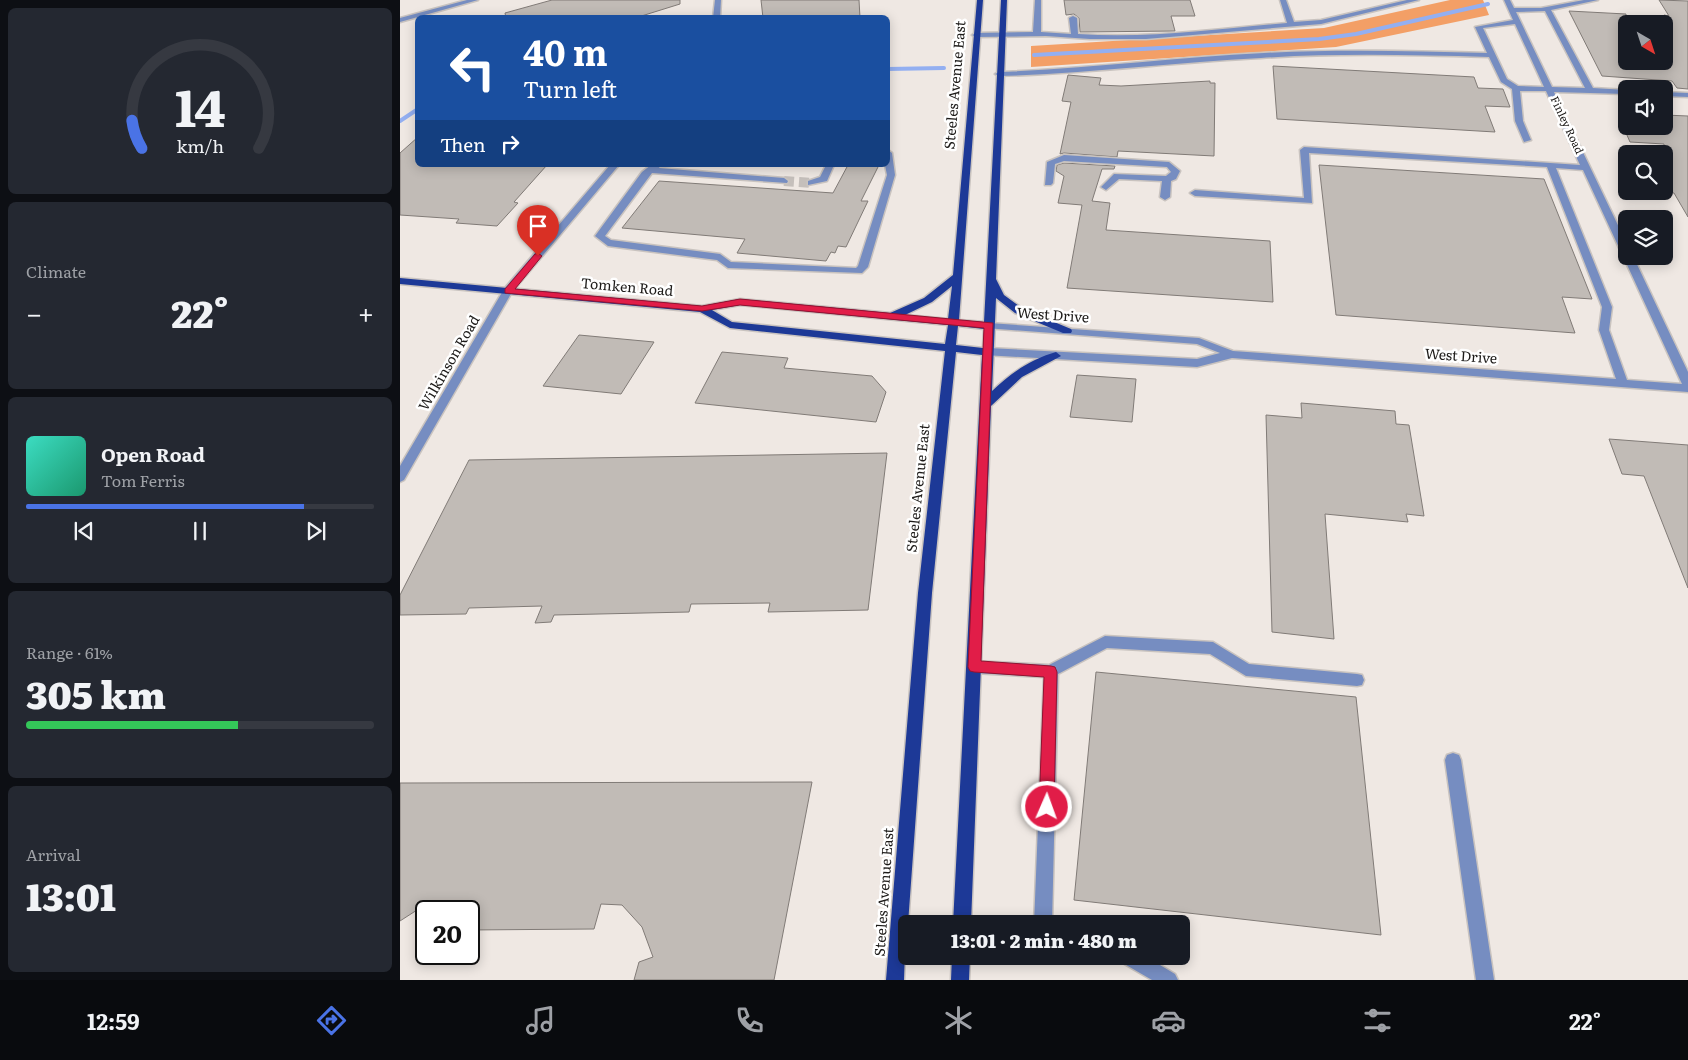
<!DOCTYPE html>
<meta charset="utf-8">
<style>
:root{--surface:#171b24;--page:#242831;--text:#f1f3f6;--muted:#9ea1a6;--line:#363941;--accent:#4a73e6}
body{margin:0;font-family:Literata,serif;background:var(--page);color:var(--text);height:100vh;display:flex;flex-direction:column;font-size:19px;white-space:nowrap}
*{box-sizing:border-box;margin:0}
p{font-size:16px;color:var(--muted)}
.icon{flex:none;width:28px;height:28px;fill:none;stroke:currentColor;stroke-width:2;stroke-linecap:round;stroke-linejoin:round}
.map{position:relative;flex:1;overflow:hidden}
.details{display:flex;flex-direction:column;gap:8px;padding:8px;background:#0d0f14;width:400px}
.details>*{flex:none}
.hud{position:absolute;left:15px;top:15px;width:475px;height:152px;border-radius:8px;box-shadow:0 2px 12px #0003;background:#1a4fa0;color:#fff;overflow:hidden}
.needle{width:32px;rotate:141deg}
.buttons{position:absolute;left:1218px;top:15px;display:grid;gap:10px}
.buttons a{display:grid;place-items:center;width:55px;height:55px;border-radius:8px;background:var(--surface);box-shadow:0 2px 12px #0003;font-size:25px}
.speed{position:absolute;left:15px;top:900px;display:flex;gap:10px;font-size:25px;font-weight:700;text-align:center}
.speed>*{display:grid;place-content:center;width:65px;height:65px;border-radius:50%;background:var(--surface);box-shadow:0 2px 12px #0003;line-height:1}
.speed .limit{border:2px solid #111;border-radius:8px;background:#fff;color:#111}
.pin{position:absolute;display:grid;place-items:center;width:42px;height:42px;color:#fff;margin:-51px -21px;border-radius:50% 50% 50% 0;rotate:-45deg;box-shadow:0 0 5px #0007}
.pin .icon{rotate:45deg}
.me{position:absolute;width:55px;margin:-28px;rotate:2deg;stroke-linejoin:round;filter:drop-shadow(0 0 4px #0008)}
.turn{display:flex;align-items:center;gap:18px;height:105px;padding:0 25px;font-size:22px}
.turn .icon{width:65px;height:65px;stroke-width:2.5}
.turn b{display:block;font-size:35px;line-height:42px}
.then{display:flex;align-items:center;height:48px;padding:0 25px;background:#0003;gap:10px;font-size:19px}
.big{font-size:38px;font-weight:800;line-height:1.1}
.details .tile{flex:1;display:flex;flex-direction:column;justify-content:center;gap:8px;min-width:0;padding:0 18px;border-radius:8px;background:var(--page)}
.details .dial{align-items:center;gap:0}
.dial svg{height:130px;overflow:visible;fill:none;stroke:var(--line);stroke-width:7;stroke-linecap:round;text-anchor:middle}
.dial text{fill:var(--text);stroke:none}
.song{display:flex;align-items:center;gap:15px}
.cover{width:60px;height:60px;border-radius:8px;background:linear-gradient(135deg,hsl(170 70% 55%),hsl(160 70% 35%))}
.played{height:5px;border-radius:2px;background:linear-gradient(90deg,var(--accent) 80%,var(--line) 80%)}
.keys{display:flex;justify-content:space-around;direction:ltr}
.heat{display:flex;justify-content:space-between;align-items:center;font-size:28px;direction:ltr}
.charge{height:8px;border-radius:4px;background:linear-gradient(90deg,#34c759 61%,var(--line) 0)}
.trip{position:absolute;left:498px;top:915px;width:292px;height:50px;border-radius:8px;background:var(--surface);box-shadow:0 2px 12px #0003;font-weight:800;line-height:50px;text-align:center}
.menu{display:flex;height:80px;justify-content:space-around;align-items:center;background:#090b0e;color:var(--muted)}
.menu .icon{width:35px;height:35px}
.menu .on{color:var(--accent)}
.menu b{font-size:22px;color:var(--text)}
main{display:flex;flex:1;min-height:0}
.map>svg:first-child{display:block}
.green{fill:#f39f66}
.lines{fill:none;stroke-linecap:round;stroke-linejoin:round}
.stream{stroke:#93aff1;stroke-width:4}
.building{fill:#c1bbb6;stroke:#817b77}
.minor-tunnel{stroke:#c5bfbb;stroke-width:10;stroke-dasharray:10 5;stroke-linecap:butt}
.minor-casing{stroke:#c9c3bf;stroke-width:3}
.major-casing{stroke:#c9c3bf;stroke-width:3}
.minor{fill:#768dc1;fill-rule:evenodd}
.major{fill:#1d3997;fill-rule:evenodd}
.route{fill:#e11d48;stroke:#92132f}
.labels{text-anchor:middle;stroke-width:5;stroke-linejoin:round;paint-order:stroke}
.far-street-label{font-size:11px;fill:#1d1b19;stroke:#fff}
.street-label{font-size:14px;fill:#1d1b19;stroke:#fff}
</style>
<main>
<section class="details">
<div class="tile dial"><svg viewBox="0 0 100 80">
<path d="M14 69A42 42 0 1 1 86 69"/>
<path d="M14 69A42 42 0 0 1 8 52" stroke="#4a73e6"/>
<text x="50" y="56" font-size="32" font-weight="700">14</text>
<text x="50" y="72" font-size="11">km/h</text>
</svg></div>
<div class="tile"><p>Climate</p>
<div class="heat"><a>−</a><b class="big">22°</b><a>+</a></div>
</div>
<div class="tile">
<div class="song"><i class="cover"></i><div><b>Open Road</b><p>Tom Ferris</p></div></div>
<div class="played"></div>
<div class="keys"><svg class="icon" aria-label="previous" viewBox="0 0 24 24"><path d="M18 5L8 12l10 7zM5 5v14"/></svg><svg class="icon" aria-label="pause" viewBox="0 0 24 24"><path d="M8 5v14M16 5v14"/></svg><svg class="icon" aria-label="next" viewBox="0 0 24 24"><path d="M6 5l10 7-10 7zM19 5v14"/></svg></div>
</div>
<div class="tile"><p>Range · 61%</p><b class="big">305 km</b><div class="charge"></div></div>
<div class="tile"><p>Arrival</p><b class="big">13:01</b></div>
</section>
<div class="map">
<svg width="1288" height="980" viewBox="0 0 1288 980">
<rect width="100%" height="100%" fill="#efe8e3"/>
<path class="green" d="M1050 0H1083L1089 15 936 47 631 67V46L924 28Z"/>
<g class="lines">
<path class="stream" d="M634 55 919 39 956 34 1088 4
M488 69 544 68
M0 121 18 109"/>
</g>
<path class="building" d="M152 0H280V4L235 18H106L105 13Z
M361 0H459L460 18H363Z
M664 0H790L795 16H771L775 31 680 32 679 18 674 14 666 15Z
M1259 0 1288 1V89L1277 88 1272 81 1202 76 1169 11 1226 14V61H1264V15L1269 16Z
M873 66 1074 77 1078 88 1103 89 1110 107 1085 106 1095 132 877 119Z
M668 75 701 78 699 85 721 86 810 81V83H815L814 156 718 151 717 157 664 153 660 154 671 102 662 101Z
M1264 115 1288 116V217L1274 193 1264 192V144L1230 142 1223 126H1264Z
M18 137V165H147L114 202 118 203 97 226 56 223 59 219 0 215V153Z
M664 163 715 166 714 169H702L692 201 710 203 706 230 870 241 873 302 667 288 682 205 658 203 664 176 656 171 657 165Z
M448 165H479L461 201H468L446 247 438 246 435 253 431 252 426 261 337 253 345 239 222 228 259 181 433 193Z
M919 165 1144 179 1192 299 1162 297 1175 333 936 315Z
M179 335 254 342 221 394 143 386Z
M322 352 388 358 384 368 472 376 486 392 476 422 295 403Z
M677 375 736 379 732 422 670 417Z
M901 403 995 411 996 424 1009 425 1024 516 1006 514 1008 522 925 514 934 639 872 632 866 415 902 418Z
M1209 439 1288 445V588L1244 476 1222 474Z
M487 453 468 610 368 612 370 603 291 604 289 612 154 615 151 622 135 623 142 606 69 608 66 614 0 615V595L69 460Z
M696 672 956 697 981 935 674 900Z
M412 782 374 980H234L239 962 253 957 242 927 222 905 201 904 194 929 69 930V911H43L44 906 17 910 0 921V783Z"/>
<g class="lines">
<path class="minor-tunnel" d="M384 181 411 183"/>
<g class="minor-casing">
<path id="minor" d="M67 0H78L0 22V18Z
M315 0H321L320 18H313Z
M635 0H641V32L671 34 669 18 673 16 677 18 678 34C748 39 818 29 887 23L880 0H886L894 22 921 20 1007 0H1019L921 24 746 39H690L646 36 576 37 572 35 576 33 633 32Z
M1104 0H1110L1114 8H1141L1184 0H1198L1151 10 1193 88 1226 90V94L1154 92 1226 242V256H1233L1288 372V392L832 358 797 367 584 355 583 352 588 348 797 359 820 353 797 344 585 328 584 326 589 323 799 338 833 351 1216 379 1199 330 1202 307 1147 167 909 153 912 203 795 196 790 193 795 190 904 198 900 150 904 147 1180 165 1146 91H1120L1123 121 1131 140 1124 142 1115 121 1112 89 1101 82 1089 57C1013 55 937 53 861 58 774 62 687 74 599 76L595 74 599 72C688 69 775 57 864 53 938 49 1013 51 1087 53L1075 27 1113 20ZM1145 11 1185 88 1152 87 1116 12ZM1115 24 1144 87 1118 86 1107 79 1083 28ZM1156 168 1183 170 1221 252 1224 254 1223 256 1282 384 1227 380 1209 330 1212 307Z
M1264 92 1288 93V97L1264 96Z
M488 150 492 153 495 175 468 267 462 273 328 268 317 260 208 246 195 236 242 172 251 165H261L259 168 384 178 388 181 387 183 252 173 205 236 211 240 320 254 331 262 456 268 458 266 487 175 485 165H488Z
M664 155 769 162 780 171 776 179 771 181 770 197 765 200 760 197 762 181 719 179 706 190 701 187 714 174 766 176 771 172 767 167 664 161 655 164 653 183 651 185H645L647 162Z
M210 165H219L112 292 4 480 0 482V466L104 289Z
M426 165H434L427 181 408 185V181L420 177Z
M705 636 813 642 849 664 957 674 962 675 964 680 962 685 957 686 846 676 810 654 707 648 658 674 652 924H634L644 677 574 673 569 671 567 667 569 663 574 661 649 665Z
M1053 753 1059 755 1061 760 1094 980H1076L1045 760 1047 755Z
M718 956H745L775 974 778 980H752L721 962Z"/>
</g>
<g class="major-casing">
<path id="major" d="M577 0H583L559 320 584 322 601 0H607L596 279 604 295 623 309 671 329 672 331 671 333H663L615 313 596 298 592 391C611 373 631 359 656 352L661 356 622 377 591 406 571 924H553L582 355 556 352 532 593 508 924H506L504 980H486L518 593 545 351 330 328 300 312 0 284V278L302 306 340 299 490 313 524 298 553 275ZM552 286 548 319 505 315 532 302ZM340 305 548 325 545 344 332 322 312 310ZM558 326 584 329 583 348 556 345Z
M552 956H570L569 980H551Z"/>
</g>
<use href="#minor" class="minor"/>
<use href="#major" class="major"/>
</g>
<path class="route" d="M138 253 142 256 115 289 302 306 340 299 593 323 581 661 651 666 655 667 657 672 654 807 652 812 647 814 642 812 639 807 644 677 574 672 570 671 568 667 584 328 340 305 302 311 105 293V289L135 254Z"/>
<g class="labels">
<g class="far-street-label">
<text transform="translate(1167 125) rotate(65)" y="4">Finley Road</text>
</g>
<g class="street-label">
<text transform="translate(555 85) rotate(-85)" y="5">Steeles Avenue East</text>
<text transform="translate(227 287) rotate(5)" y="5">Tomken Road</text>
<text transform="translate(653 315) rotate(4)" y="5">West Drive</text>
<text transform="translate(1061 356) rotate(4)" y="5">West Drive</text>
<text transform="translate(49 363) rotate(-60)" y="5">Wilkinson Road</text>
<text transform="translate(518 488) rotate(-84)" y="5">Steeles Avenue East</text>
<text transform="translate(484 892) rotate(-86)" y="5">Steeles Avenue East</text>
</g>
</g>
</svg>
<div class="buttons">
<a><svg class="needle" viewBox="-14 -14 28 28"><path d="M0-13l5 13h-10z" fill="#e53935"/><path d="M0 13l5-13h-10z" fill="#9ea1a6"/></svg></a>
<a><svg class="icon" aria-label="sound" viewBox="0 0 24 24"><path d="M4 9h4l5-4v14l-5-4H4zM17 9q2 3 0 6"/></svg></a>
<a><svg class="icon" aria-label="search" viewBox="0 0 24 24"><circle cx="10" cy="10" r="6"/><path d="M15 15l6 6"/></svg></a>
<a><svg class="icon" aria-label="layers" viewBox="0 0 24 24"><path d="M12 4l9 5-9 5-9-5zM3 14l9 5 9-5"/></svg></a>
</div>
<div class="speed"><div class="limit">20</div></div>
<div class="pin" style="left:138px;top:256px;background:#d93025"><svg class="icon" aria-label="arrive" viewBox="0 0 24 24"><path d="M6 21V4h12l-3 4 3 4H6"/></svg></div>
<svg class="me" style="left:647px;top:807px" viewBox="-20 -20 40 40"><circle r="17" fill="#e11d48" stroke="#fff" stroke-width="3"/><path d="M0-11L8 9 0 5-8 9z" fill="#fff"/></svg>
<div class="trip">13:01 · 2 min · 480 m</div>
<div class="hud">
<div class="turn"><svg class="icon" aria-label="left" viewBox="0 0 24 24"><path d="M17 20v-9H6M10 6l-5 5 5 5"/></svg><div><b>40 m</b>Turn left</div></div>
<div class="then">Then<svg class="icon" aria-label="right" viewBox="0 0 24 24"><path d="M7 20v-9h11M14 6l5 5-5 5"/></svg></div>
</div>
</div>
</main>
<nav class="menu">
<b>12:59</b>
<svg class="icon on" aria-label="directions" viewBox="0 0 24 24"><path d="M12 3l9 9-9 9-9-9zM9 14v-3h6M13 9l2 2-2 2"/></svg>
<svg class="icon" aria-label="music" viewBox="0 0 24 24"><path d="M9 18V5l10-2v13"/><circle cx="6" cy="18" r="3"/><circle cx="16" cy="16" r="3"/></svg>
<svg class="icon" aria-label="phone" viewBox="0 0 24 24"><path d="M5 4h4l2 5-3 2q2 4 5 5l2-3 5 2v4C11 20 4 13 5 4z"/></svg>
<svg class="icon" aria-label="climate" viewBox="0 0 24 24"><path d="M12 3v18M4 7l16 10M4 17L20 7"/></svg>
<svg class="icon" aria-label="car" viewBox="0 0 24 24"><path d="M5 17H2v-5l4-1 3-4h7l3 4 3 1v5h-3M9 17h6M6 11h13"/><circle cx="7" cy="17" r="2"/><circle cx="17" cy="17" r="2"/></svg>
<svg class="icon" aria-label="filters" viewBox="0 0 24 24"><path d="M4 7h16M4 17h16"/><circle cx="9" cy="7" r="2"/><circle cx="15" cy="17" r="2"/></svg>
<b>22°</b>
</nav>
